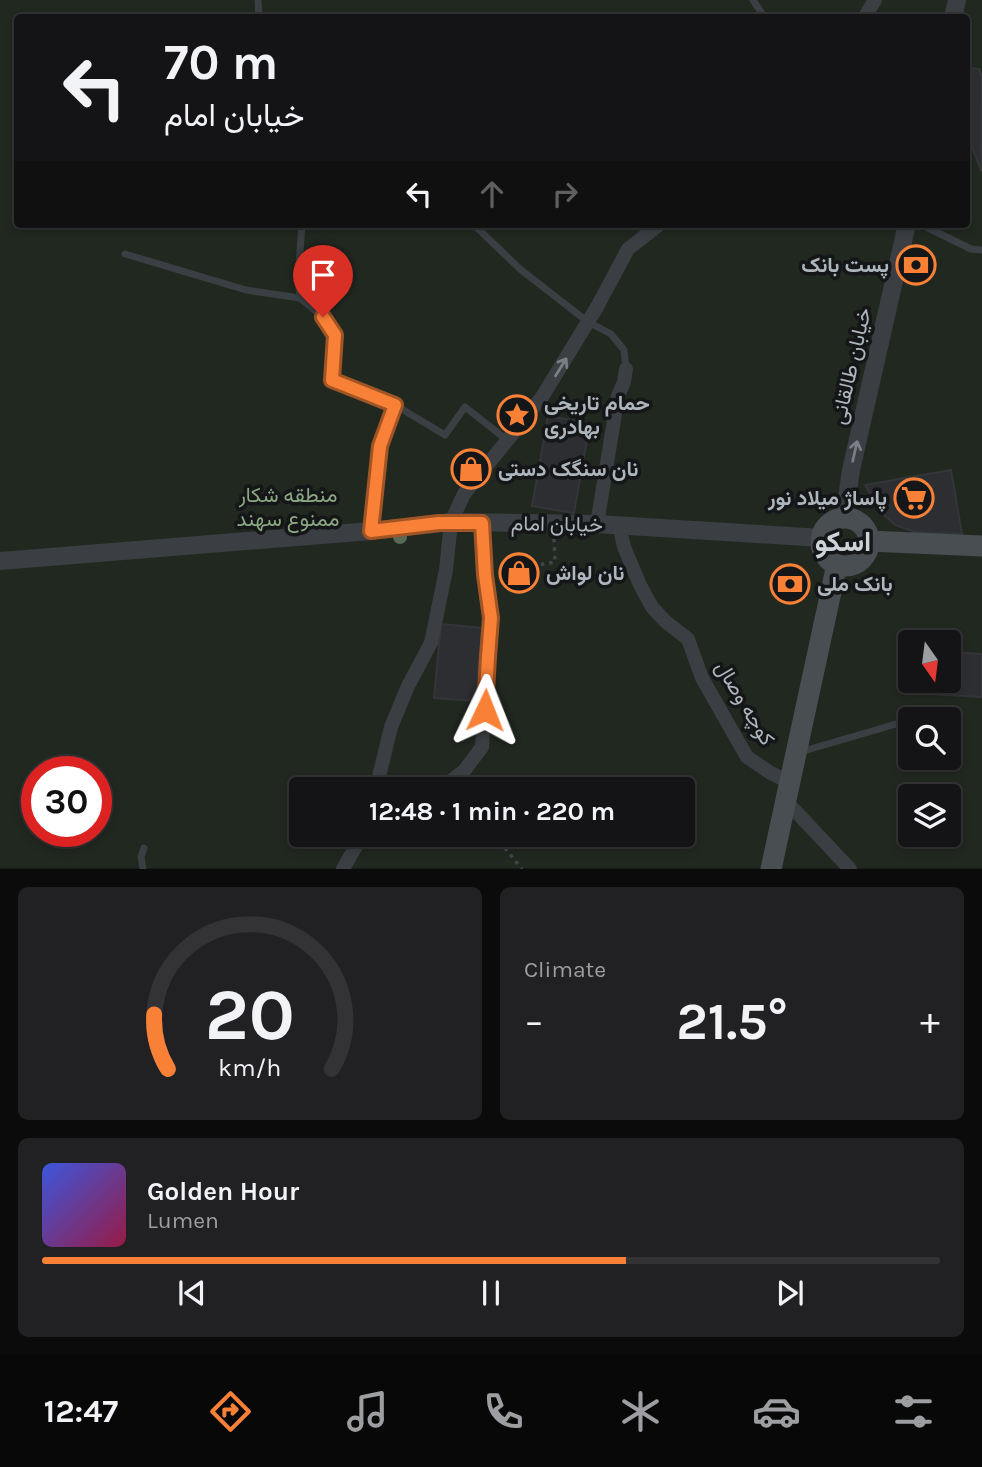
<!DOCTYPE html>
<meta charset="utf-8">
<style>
:root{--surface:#141416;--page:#212123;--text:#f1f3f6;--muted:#9d9ea1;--line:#333335;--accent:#f88137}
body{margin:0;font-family:Karla,Vazirmatn,sans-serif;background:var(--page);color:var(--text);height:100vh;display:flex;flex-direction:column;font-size:26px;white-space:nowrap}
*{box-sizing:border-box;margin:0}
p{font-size:23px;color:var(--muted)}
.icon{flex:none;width:38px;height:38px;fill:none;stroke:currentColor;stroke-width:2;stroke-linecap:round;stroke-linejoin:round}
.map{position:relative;height:869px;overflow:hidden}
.sheet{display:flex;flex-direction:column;gap:18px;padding:18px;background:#0b0b0c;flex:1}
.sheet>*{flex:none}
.hud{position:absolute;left:14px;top:14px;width:956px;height:214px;border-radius:7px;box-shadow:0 4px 10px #0003,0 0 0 2px var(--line);background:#141416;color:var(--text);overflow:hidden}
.needle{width:46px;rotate:166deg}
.fabs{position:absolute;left:898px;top:630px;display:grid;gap:14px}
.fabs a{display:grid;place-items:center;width:63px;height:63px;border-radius:7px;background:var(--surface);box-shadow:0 4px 10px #0003,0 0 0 2px var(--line);font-size:35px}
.speed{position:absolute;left:21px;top:756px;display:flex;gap:14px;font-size:35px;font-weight:700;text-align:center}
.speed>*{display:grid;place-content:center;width:91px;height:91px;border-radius:50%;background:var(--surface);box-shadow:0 4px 10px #0003,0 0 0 2px var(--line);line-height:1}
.speed .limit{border:10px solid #d22;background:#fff;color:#111}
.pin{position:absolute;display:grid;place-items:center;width:60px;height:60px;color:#fff;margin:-72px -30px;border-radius:50% 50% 50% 0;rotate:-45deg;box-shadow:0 0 7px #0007}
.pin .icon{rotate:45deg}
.me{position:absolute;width:77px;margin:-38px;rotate:2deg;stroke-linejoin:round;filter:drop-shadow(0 0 5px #0008)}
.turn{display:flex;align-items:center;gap:24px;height:147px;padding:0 35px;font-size:32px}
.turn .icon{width:91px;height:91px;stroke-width:2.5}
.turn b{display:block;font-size:49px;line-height:60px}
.lanes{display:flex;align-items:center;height:66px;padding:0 35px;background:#0003;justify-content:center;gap:35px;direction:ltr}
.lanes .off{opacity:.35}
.big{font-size:52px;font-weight:700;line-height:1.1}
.sheet .widget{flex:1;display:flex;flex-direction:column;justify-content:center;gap:10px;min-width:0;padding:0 24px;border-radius:10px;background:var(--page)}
.sheet .dial{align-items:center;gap:0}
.dial svg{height:182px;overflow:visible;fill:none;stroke:var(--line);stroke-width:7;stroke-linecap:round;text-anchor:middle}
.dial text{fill:var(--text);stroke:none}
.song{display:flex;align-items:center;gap:21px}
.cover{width:84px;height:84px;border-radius:10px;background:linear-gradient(135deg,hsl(230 70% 55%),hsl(340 70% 35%))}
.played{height:7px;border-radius:4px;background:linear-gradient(90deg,var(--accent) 65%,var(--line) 65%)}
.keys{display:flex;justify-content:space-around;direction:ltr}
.heat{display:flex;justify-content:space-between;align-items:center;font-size:38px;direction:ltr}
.sheet .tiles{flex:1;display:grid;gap:18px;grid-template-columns:1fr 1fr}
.widget:last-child{grid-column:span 2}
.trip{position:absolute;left:289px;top:777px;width:406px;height:70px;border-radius:7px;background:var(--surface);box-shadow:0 4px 10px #0003,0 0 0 2px var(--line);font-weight:700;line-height:70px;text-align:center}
.tabs{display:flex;height:112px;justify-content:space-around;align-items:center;background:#080809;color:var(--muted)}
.tabs .icon{width:49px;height:49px}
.tabs .on{color:var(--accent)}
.tabs b{font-size:32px;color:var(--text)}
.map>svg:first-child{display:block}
.green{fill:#212820;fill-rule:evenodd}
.building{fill:#2d2e31;stroke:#343539;stroke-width:2}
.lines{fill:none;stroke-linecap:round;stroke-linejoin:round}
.path{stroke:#414549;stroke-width:3.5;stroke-dasharray:3.5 5;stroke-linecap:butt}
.service{stroke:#3b3e42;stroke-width:7}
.minor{stroke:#3b3e42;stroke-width:14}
.tertiary{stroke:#3b3e42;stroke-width:18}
.secondary{stroke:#494e52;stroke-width:21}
.tree{fill:#586955}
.oneway{stroke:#798085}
.route-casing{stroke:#a15424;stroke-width:18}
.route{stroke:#f88137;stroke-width:12}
.labels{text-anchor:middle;stroke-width:7;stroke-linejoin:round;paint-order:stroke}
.poi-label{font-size:21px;font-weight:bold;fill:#acb6bc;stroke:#151618;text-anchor:start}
.street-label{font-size:21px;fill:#acb6bc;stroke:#151618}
.park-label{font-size:21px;fill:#8ba883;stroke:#151618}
.district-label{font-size:28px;font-weight:bold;fill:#ced3d8;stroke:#151618}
</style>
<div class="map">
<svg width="982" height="869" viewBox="0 0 982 869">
<rect width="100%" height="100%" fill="#1a1b1d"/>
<path class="green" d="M0 0H982V868H0ZM18 18H966V224H18ZM910 642H948V681H910ZM910 719H948V758H910ZM37 772H96V831H37ZM301 789H682V835H301ZM910 796H948V835H910Z"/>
<path class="building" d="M966 67 979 69 982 78 981 171 966 130Z
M548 416 590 423 574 513 532 506Z
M951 470 962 534 915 532 895 525 880 511 865 485Z
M441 624 482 628 475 701 434 698Z
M948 652 982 654V697L932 694V681H948Z"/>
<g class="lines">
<path class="path" d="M499 572 555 562 554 539
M494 835 522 869"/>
<path class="service" d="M258 0 259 18
M753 0 765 18
M302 224 298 279 300 298 323 317 335 335 332 380 395 405 381 446 371 531
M473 224 520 269 588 322 611 334 624 350 626 369
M920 224 971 249 982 250
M125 254 246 290 300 298
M395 405 445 435 465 407 507 440
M800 752 903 722
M143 869 141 857 144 848"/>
<path class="minor" d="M864 18 875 0
M597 524 618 396 624 382 626 369
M619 525 624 547 640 585 652 607 666 622 688 639 702 678 747 757 769 772 789 782
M376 789 391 727 408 686 431 643 446 570 451 522 464 494 542 397 597 307 628 249 660 224
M440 789 464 771 482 747 491 618 485 575 482 523
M785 800 850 869
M343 869 356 846 361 835"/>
<path class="tertiary" d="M953 18 957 0
M844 518 851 470 907 224
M0 561 371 531 451 522 597 524 822 538"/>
<path class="secondary" d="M821 542a24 24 0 1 1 48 0a24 24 0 1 1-48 0Z
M869 541 982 546
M771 869 837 564"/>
</g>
<circle class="tree" cx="400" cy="537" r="7"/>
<defs><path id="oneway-shaft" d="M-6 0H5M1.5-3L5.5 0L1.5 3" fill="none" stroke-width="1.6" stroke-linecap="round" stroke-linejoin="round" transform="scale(1.75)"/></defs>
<g class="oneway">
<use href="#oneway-shaft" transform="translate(561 367) rotate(-58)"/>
<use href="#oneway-shaft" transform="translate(855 451) rotate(-77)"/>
</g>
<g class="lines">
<g class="route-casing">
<path id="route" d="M323 317 335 335 332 380 395 405 380 446 371 531 439 523H482L485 575 491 618 488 657 485 710"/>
</g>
<use href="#route" class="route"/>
</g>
<defs>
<g id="bank-ring" transform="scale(2.0125)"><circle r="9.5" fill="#151618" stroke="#f88137" stroke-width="1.5"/><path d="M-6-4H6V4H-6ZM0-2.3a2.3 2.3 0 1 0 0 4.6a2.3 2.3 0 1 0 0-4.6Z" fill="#f88137"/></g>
<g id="sight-ring" transform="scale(2.0125)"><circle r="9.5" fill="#151618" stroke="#f88137" stroke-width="1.5"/><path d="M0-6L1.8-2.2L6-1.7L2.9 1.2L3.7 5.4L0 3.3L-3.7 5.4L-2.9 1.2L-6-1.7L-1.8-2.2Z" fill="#f88137"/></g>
<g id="shop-ring" transform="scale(2.0125)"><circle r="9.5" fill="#151618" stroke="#f88137" stroke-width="1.5"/><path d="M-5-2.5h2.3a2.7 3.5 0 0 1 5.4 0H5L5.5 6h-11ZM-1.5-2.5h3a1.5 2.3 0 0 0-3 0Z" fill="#f88137"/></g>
<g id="supermarket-ring" transform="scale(2.0125)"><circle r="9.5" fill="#151618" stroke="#f88137" stroke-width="1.5"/><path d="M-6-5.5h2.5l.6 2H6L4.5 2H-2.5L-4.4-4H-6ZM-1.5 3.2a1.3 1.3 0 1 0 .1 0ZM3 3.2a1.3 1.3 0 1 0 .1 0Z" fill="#f88137"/></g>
</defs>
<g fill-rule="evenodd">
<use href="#bank-ring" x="916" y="265"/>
<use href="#sight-ring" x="517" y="415"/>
<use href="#shop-ring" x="471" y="469"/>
<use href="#supermarket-ring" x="914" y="498"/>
<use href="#shop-ring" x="519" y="573"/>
<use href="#bank-ring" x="790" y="584"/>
</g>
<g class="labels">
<g class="poi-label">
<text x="889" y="272" text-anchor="end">پست بانک</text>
<text x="544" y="410">حمام تاریخی<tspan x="544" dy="24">بهادری</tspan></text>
<text x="498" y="476">نان سنگک دستی</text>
<text x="887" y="505" text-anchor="end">پاساژ میلاد نور</text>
<text x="546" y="580">نان لواش</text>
<text x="817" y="591">بانک ملی</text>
</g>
<g class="street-label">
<text transform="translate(851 366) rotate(-77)" y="7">خیابان طالقانی</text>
<text transform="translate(557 524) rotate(1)" y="7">خیابان امام</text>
<text transform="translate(745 703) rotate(59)" y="7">کوچه وصال</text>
</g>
<g class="park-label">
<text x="288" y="502">منطقه شکار<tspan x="288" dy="24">ممنوع سهند</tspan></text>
</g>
<g class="district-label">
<text x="843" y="551">اسکو</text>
</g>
</g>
</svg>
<div class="fabs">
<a><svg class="needle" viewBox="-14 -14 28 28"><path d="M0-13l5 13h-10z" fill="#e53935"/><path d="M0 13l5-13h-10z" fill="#9d9ea1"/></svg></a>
<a><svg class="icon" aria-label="search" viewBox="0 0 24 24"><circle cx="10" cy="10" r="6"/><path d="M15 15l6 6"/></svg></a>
<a><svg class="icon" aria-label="layers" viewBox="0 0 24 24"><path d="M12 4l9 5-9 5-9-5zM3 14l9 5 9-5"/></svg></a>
</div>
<div class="speed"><div class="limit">30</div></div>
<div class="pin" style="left:323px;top:317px;background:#d93025"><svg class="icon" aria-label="arrive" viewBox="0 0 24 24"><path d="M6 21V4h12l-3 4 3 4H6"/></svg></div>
<svg class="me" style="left:485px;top:710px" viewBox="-20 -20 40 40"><path d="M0-17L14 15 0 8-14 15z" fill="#f88137" stroke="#fff" stroke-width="4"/></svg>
<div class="trip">12:48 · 1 min · 220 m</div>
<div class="hud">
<div class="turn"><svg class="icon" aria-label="left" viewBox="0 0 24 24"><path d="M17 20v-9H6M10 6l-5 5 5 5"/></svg><div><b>70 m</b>خیابان امام</div></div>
<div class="lanes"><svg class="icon" aria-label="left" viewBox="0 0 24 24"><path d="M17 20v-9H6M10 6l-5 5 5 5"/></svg><svg class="icon off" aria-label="ahead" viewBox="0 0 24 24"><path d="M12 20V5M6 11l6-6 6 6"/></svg><svg class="icon off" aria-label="right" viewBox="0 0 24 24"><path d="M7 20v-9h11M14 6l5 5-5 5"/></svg></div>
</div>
</div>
<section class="sheet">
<div class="tiles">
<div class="widget dial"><svg viewBox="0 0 100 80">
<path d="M14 69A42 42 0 1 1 86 69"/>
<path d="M14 69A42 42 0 0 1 8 45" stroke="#f88137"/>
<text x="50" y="56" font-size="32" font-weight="700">20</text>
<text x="50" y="72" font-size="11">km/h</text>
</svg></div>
<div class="widget"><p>Climate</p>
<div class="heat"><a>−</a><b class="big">21.5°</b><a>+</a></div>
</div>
<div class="widget">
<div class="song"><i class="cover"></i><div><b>Golden Hour</b><p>Lumen</p></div></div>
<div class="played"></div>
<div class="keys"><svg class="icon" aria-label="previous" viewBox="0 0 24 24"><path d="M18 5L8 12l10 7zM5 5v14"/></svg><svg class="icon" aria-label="pause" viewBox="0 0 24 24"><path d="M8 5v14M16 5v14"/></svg><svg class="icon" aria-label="next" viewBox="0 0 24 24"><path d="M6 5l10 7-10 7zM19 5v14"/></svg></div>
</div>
</div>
</section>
<nav class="tabs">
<b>12:47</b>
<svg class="icon on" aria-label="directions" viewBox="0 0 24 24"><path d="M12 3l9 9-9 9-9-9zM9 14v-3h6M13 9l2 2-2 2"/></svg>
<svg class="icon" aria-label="music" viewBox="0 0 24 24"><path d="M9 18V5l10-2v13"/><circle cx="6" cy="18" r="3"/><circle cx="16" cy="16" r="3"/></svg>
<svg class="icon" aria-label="phone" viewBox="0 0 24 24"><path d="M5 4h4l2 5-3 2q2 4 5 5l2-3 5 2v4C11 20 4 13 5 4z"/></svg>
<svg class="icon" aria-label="climate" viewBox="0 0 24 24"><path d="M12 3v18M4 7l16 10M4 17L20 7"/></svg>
<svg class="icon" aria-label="car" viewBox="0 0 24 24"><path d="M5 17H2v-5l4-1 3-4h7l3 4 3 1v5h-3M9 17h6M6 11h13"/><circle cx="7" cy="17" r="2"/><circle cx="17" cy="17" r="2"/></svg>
<svg class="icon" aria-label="filters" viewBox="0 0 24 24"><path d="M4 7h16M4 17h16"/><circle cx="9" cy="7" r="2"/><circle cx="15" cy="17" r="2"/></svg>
</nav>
